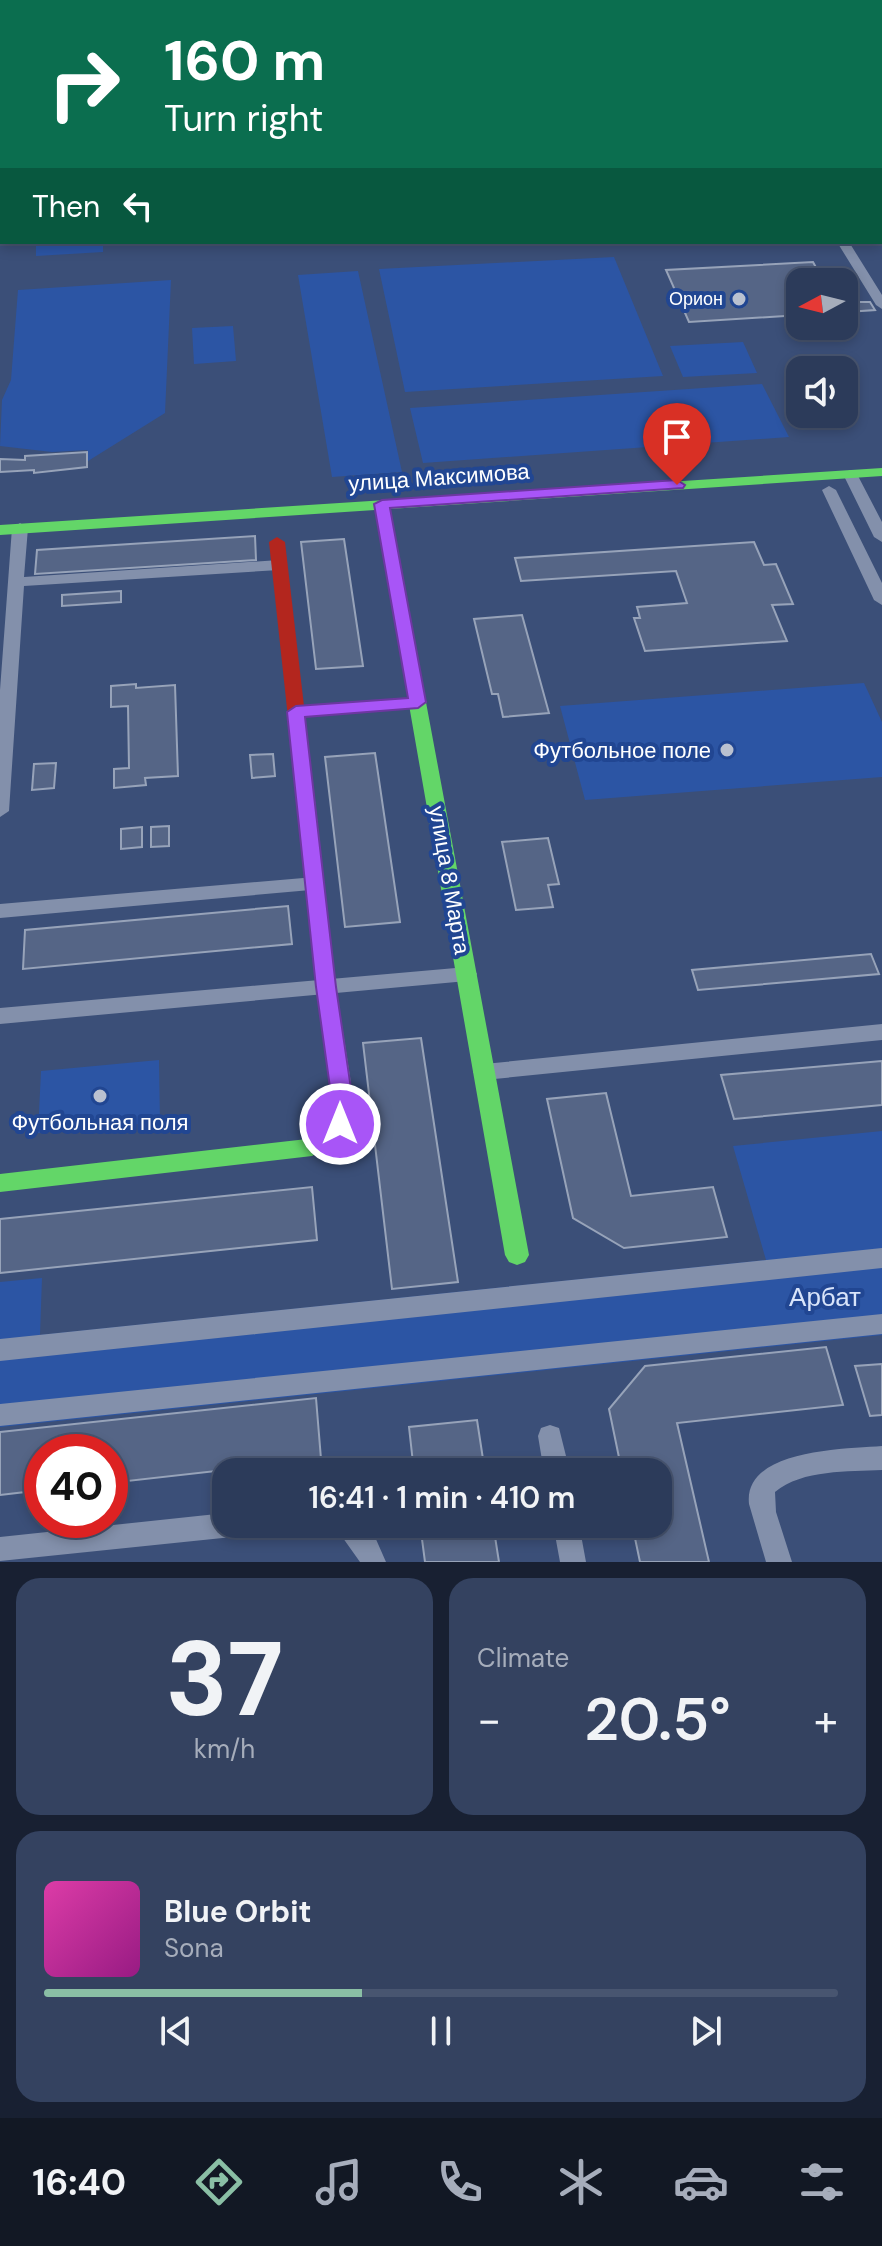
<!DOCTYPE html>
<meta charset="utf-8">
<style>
:root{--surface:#2c3b5a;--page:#344260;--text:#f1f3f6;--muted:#a6adbb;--line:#485570;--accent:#8abfa5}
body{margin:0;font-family:"DM Sans",sans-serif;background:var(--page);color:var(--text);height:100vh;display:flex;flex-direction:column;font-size:30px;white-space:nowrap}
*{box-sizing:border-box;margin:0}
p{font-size:26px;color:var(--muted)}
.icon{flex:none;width:44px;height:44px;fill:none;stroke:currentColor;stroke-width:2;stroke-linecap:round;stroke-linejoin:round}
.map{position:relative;height:1562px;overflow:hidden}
.sheet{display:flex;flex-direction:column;gap:16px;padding:16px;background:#182032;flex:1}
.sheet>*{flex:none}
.top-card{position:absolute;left:0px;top:0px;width:882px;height:244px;box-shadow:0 4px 12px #0003,0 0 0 2px var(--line);background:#0b6e4f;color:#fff;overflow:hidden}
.needle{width:52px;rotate:263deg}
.fabs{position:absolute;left:786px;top:268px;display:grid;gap:16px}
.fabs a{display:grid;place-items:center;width:72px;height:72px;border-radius:16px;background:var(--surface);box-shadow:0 4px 12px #0003,0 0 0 2px var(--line);font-size:40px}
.speed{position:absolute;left:24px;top:1434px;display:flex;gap:16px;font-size:40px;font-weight:700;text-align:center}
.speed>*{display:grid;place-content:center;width:104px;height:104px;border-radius:50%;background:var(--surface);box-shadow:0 4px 12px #0003,0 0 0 2px var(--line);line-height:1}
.speed .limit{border:12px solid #d22;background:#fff;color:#111}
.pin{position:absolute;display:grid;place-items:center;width:68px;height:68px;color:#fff;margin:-82px -34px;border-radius:50% 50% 50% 0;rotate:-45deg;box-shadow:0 0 8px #0007}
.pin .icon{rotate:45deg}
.me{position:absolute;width:88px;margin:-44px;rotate:0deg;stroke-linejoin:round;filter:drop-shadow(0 0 6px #0008)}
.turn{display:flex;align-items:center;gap:28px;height:168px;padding:0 32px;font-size:36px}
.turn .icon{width:104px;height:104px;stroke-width:2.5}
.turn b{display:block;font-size:56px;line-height:68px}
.then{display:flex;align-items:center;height:76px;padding:0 32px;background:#0003;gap:16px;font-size:30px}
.big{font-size:60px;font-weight:600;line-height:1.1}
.sheet .widget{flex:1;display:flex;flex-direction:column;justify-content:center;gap:12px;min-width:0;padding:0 28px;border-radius:24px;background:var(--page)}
.sheet .dial{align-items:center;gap:0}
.dial b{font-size:104px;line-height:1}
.song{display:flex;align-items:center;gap:24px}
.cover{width:96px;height:96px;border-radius:12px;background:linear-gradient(135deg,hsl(320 70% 55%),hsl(310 70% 35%))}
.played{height:8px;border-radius:4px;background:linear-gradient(90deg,var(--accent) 40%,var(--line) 40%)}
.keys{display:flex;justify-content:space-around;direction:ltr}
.heat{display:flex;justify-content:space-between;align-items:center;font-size:44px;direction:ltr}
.sheet .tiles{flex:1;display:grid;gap:16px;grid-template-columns:1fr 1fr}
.widget:last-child{grid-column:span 2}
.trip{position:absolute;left:212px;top:1458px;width:460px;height:80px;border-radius:24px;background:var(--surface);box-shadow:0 4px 12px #0003,0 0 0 2px var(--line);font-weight:600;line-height:80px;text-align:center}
.tab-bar{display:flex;height:128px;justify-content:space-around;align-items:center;background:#121824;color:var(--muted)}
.tab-bar .icon{width:56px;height:56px}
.tab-bar .current{color:var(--accent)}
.tab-bar b{font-size:36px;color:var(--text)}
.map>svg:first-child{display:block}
.green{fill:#2c55a4}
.water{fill:#1a3672}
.building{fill:#556586;stroke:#97a3b9;stroke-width:2}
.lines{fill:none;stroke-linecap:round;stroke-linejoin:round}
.street{fill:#8390ab;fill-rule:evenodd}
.fast{fill:#63d668;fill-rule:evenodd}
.jam{fill:#b3261e;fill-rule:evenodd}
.route{fill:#a855f7;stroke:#6d37a1;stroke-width:2}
.poi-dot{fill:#bac1d0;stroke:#214692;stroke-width:3}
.labels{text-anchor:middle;stroke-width:8;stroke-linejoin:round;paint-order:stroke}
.far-poi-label{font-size:18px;fill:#fff;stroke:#214692;text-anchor:end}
.street-label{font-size:22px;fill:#fff;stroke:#214692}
.poi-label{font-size:22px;fill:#fff;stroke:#214692;text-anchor:end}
.near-park-label{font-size:26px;fill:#d8e4fa;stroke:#214692}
</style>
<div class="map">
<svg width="882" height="1562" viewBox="0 0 882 1562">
<rect width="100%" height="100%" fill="#3b4f78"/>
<path class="green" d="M36 242H103V252L36 256Z
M614 257 663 376 405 392 379 269Z
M358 271 402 472 332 477 298 275Z
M171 280 165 413 88 461 87 450 52 452 0 446 2 400 11 380 18 290Z
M233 326 236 361 194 364 192 328Z
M743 342 757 373 683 377 670 346Z
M762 384 789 437 423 463 410 408Z
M864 683 882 722V777L585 800 560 706Z
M159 1060 160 1122 38 1133 41 1071Z
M882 1131V1335L0 1427V1282L42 1278 40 1335 766 1260 733 1146Z"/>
<path class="water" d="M334 0H882V2H323Z"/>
<path class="building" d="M813 262 824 282H800V315L689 322 666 270Z
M847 302H870L875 310 847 312 844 306Z
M87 452V467L34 473V470L0 472V459L25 460V456Z
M255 536 256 560 35 574 37 550Z
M344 539 363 666 316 669 301 542Z
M754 542 764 565 776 564 793 604 772 605 787 641 645 651 634 618H640L637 607 687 603 676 571 521 581 515 558Z
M121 591V602L62 606V595Z
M522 615 549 713 503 717 498 694H492L474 619Z
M136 684V688L175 685 178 776 145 778 146 785 114 788V769L129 768 128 706 111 707V686Z
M375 753 400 922 345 927 325 757Z
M273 754 275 776 252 778 250 755Z
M56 763 54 788 32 790 34 764Z
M169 826V846L151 847V827Z
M142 827V847L121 849V829Z
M548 838 559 884 548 885 553 907 516 910 502 842Z
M288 906 292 944 23 969 25 930Z
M871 954 879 974 698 990 692 970Z
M421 1038 458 1282 392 1289 363 1043Z
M882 1061V1105L734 1119 721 1075Z
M606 1093 631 1196 713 1187 727 1237 624 1248 573 1218 547 1099Z
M312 1187 317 1240 0 1273V1219Z
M826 1347 843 1405 677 1423 709 1562H640L632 1524H658V1472H622L609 1409 645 1366Z
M882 1364V1415L870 1416 855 1366Z
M316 1398 321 1459 110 1483V1452H42V1490L0 1495V1432Z
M477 1420 485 1472H414L409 1427Z
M420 1524H493L499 1562H425Z"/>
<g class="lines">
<path class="street" d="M837 242H849L882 295V309L876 305Z
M850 470 857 474 882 522V542L874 537 843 474Z
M829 486 836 490 882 583V605L874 600 822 490Z
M20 523 28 528 24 577 279 560 287 565 279 570 24 586 9 811 0 817V690L12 528Z
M418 697 424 698 427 702 424 706 296 717 287 712 296 707Z
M315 877 322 879 325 884 322 889 0 918V904Z
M467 967 474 969 477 974 474 979 467 981 0 1024V1008Z
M882 1024V1040L484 1080 477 1078 473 1072 477 1066 484 1064Z
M882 1248V1268L0 1361V1339Z
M882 1314V1334L0 1426V1404Z
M550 1425 559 1428 570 1472H544L538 1436 541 1428Z
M882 1446V1470C848 1472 803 1469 775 1492L776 1512 792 1562H766L749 1504C743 1449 845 1449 882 1446Z
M226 1513V1524H255L251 1533 242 1536 0 1561V1537Z
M333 1524H363L375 1537 386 1562H360Z
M553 1524H579L586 1562H560Z"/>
<path class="fast" d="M882 468V476L390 509 529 1255 525 1262 517 1265 509 1262 505 1255 375 510 0 535V525Z
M306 795 315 801 336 987 355 1109 342 1138 312 1156 0 1192V1174L307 1139 326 1126 333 1109 316 987 297 801Z"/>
<path class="jam" d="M277 537 285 542 315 801 306 807 297 801 269 542Z"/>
</g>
<path class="route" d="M677 480 685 485 683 488 390 508 426 702 418 708 305 717 336 987 354 1109 348 1130 340 1133 332 1130 329 1124 333 1109 316 987 287 712 296 706 408 698 374 504 382 500Z"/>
<g class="poi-dot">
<circle cx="739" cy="299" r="8"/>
<circle cx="727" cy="750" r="8"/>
<circle cx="100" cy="1096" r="8"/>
</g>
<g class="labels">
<g class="far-poi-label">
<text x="723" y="305">Орион</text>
</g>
<g class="street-label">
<text transform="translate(439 477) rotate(-4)" y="8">улица Максимова</text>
<text transform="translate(450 880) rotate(80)" y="8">улица 8 Марта</text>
</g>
<g class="poi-label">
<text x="711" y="758">Футбольное поле</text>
<text x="100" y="1130" text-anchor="middle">Футбольная поля</text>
</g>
<g class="near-park-label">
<text x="825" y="1306">Арбат</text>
</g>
</g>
</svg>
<div class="fabs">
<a><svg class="needle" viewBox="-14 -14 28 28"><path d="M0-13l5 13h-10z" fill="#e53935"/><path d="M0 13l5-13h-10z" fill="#a6adbb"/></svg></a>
<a><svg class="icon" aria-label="sound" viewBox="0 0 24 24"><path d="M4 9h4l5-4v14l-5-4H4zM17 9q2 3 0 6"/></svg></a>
</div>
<div class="speed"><div class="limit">40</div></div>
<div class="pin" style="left:677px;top:485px;background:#d93025"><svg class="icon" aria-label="arrive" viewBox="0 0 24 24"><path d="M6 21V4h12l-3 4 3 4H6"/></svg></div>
<svg class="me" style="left:340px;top:1124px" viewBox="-20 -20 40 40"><circle r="17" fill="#a855f7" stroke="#fff" stroke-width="3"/><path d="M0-11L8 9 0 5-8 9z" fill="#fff"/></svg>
<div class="trip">16:41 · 1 min · 410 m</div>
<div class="top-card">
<div class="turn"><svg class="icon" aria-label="right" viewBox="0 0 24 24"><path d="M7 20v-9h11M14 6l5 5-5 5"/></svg><div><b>160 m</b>Turn right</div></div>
<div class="then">Then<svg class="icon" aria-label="left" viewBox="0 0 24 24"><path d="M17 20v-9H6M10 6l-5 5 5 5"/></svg></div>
</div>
</div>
<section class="sheet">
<div class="tiles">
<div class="widget dial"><b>37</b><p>km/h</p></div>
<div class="widget"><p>Climate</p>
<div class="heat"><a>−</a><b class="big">20.5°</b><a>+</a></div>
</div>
<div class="widget">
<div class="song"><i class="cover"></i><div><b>Blue Orbit</b><p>Sona</p></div></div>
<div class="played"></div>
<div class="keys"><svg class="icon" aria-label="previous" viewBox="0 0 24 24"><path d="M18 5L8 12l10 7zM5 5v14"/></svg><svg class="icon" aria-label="pause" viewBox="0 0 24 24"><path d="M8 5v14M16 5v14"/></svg><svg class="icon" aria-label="next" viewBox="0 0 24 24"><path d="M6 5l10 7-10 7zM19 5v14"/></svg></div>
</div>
</div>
</section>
<nav class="tab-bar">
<b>16:40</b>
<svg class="icon current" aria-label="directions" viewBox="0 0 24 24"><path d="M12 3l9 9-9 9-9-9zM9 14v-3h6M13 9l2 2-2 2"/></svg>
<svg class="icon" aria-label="music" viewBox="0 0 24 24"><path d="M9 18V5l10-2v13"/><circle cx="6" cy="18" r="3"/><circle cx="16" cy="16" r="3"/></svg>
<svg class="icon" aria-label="phone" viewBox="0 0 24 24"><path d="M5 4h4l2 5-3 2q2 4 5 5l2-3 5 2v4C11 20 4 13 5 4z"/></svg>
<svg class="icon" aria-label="climate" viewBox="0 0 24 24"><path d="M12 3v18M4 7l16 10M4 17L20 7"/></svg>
<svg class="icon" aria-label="car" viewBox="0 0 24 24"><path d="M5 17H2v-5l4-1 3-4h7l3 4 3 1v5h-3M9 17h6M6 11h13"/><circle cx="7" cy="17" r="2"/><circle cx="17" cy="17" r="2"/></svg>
<svg class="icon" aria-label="filters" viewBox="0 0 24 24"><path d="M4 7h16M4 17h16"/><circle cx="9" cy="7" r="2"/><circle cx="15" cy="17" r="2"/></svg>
</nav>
